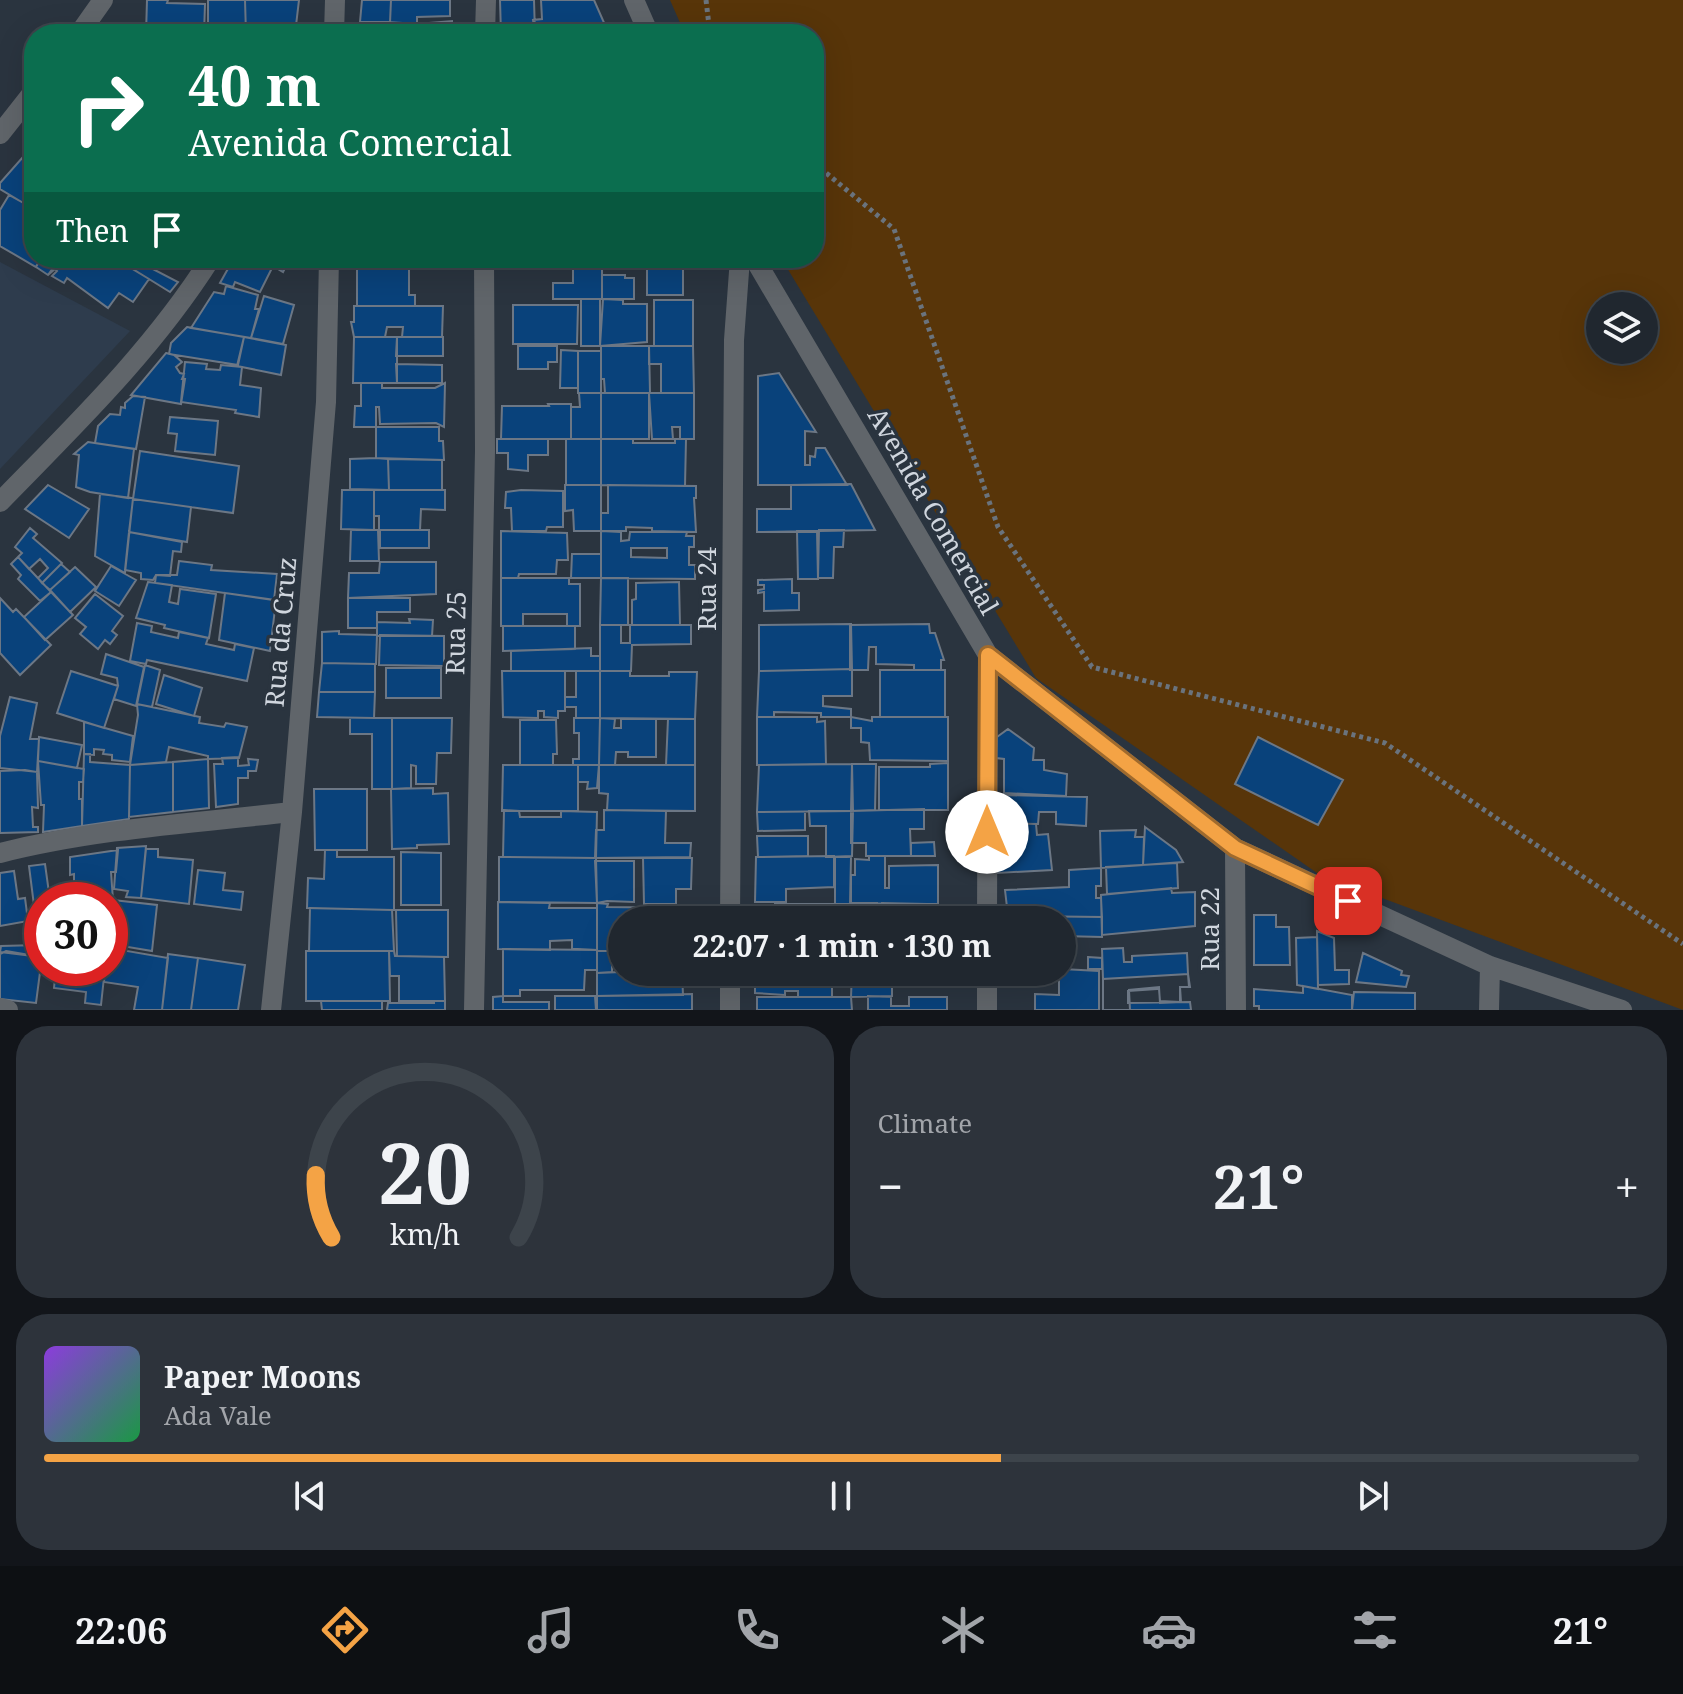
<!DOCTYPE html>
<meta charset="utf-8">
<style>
:root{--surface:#20272f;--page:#2d333b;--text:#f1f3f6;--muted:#a2a5aa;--line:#3d444b;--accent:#f4a345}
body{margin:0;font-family:"Noto Serif",serif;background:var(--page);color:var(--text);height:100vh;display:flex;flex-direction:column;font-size:30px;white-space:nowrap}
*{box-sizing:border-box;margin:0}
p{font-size:26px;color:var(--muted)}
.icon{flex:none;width:44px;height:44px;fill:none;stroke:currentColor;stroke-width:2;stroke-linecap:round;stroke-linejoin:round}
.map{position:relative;height:1010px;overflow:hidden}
.side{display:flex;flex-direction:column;gap:16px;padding:16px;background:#12151a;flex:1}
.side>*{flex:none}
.guide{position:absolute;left:24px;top:24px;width:800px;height:244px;border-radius:32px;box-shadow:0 8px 32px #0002,0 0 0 2px var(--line);background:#0b6e4f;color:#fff;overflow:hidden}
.buttons{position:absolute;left:1586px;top:292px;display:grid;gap:16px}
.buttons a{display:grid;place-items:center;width:72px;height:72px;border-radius:50%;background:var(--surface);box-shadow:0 8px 32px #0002,0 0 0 2px var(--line);font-size:40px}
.speed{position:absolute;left:24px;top:882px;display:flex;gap:16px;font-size:40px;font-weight:700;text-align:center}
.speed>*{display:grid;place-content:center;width:104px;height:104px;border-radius:50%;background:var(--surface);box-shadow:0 8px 32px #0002,0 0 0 2px var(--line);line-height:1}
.speed .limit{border:12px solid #d22;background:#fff;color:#111}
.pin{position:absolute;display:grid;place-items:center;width:68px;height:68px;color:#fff;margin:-34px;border-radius:16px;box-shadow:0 4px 12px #0006}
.me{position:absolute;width:88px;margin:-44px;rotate:0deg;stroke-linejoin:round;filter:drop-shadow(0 0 6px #0008)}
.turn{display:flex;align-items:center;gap:28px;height:168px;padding:0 32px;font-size:36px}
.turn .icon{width:104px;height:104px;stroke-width:2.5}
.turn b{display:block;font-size:56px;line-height:68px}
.then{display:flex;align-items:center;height:76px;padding:0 32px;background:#0003;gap:16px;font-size:30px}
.big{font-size:60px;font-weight:700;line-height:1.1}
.side .tile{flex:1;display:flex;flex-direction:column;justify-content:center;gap:12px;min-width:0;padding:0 28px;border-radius:32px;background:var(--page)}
.side .dial{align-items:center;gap:0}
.dial svg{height:208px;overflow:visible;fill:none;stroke:var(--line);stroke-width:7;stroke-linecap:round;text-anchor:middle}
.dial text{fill:var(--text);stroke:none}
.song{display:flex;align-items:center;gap:24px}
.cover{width:96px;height:96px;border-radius:12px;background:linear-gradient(135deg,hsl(270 70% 55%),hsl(140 70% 35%))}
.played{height:8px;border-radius:4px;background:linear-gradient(90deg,var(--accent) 60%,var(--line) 60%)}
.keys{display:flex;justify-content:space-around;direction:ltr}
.heat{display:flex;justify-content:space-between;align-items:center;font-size:44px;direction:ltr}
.side .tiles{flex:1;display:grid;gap:16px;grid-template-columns:1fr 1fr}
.tile:last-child{grid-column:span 2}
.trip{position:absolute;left:608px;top:906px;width:468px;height:80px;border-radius:40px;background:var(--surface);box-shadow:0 8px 32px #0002,0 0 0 2px var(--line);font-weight:700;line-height:80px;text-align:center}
.tabs{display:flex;height:128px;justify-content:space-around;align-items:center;background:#0d1013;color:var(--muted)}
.tabs .icon{width:56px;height:56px}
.tabs .on{color:var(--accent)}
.tabs b{font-size:36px;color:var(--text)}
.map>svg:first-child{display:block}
.built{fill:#2e3c4d}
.green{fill:#583509;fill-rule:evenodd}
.building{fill:#09427b;stroke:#6c7785;stroke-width:2;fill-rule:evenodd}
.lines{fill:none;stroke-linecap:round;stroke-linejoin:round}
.path{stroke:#6a737d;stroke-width:5;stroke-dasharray:4 4;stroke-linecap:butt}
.street{stroke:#60656a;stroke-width:20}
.route-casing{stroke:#9f6a2d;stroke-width:20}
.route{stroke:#f4a345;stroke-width:14}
.labels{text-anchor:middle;stroke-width:7;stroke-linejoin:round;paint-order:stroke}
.street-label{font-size:26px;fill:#d0d6de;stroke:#2a343f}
</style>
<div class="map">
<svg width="1683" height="1010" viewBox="0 0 1683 1010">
<rect width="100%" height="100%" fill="#2a343f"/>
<path class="built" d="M0 262 130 331 0 469Z"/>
<path class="green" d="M670 0H1683V1010L1320 875 1036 678 781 258H814V34H685ZM1600 306H1644V350H1600Z"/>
<path class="building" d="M147 0H168L167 3 205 4 204 34H146Z
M208 0H245L246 34H208Z
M245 0H299L295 34H246Z
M362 0H391L390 22H360Z
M391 0H450V16L417 17V24L390 23Z
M500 0H534L535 34H501Z
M541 0H594L609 34H535L533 20 542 19Z
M452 21V34H389V22L417 24Z
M34 141V162L23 157Z
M23 157 34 162V190L25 204 0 189V183Z
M9 195 27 205 24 209 34 215V258H41L36 267 0 246V210Z
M41 258H60L48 275 36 267Z
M60 258H114L149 279 133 302 119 293 108 308 67 278 64 283 52 276 57 271 55 269 48 275Z
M128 258H151L147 266 178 282 170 292 128 266 132 260Z
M234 258H276L288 262 283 272 273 266 260 292 235 282 233 287 220 283Z
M402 258H456V263L402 264Z
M573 258H602V299H553V283H573Z
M647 262H683V295H647Z
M409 264V295H415V306H357V265Z
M602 275H625V278H634V299H602Z
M226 286 258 295 255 309H259L251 338 191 328 214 292 224 294Z
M264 296 294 305 283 344 251 338Z
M581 299H600V346H581Z
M603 299 623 300V304H647V342L600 346Z
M654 300H693V346H654Z
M513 305H578L577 344H513Z
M354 306H443L442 337H402L403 327H387L385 337H354L351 322H354Z
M187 327 244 337 238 365 169 354 171 343Z
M244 337 286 345 281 375 237 366Z
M354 337H397V383H353Z
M397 337H443V356H396Z
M518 346H557V362H548V369H518Z
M601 346H649L650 393H605L604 379H601Z
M649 346H693L694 393H661V364H649Z
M561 350 578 351V388H560Z
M578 351H601V393H578Z
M166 353 174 355 182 362 176 367 180 373 184 374 182 379H185L181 404 131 395Z
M185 362 207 364 206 369 220 370 221 365 242 367 240 385 261 388 259 417 235 413 236 410 181 402Z
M396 364 442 365V383H397Z
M779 373 816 432 805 431V465H810V456L815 457 816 448H825L847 485H758V376Z
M361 383H382V388H435L445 383 444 427 436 423 380 424 379 407H376V427H354L355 406H361Z
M579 393H601V439H571V407H580Z
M601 393H649V439H601Z
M649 393H694V439H680V427H672L673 439H652Z
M133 396 145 397 136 449 95 443 98 426 110 414 120 415 121 407 125 408V403Z
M548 404H571V439H501L502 406H549Z
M170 417 218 421 215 455 175 451 177 434 168 433Z
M376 427H439V441H443L444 460 376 458Z
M497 439H548V455H528V471L508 469V453H497Z
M566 439H601V485H566Z
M601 439H633V443H675V439H686L685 486 601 485Z
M88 442 134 449 128 498 90 492 76 487 79 455 74 454Z
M140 451 239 466 233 513 133 499Z
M376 458 388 459 389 490 350 489V459Z
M388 459 442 460V490H389Z
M851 484 875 530 757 532V509H791V485Z
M48 485 89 509 69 538 25 509Z
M565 485H601V531H574L573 510 565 511Z
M608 485 696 486V498H694L696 532 652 531V528L626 527V531H601V513H608Z
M342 490H374V530L341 529Z
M374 490H445V510L421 509 420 530H379V516H374Z
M521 490 563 491V527H547L546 531H512L511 508H505L506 492Z
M100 494 133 498 125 573 95 556Z
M133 499 191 507 187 542 129 532Z
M30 528 37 534 33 538 62 563 42 583 38 578 48 568 40 559 29 569 18 557 22 553 15 547Z
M351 530H378L379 561H350Z
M380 530H429V548H380Z
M819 530H844L843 547H834L833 578H818Z
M501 531 567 533 568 560H557L556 574H519L518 578H501Z
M601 531 621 532V541L629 540 630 532H687L686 536H694V547H689V565H695V579L601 578ZM631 548H667V558L631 557Z
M797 531H817L818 579H798Z
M129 532 182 542 181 552 173 551 170 576 156 575 153 580 141 579V573L125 570Z
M572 554H601V578H571Z
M18 557 51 592 40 601 18 579 21 575 11 564Z
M179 561 212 565 211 570 277 574 274 600 155 583 156 575H177Z
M380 562H436V594L348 598 349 573H379Z
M61 564 70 572 50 590 42 583Z
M111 566 136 580 119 606 95 591Z
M75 567 96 587 70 612 50 590Z
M501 578H569V584H580V626H567V614H523V626H501Z
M601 578H628V625H600Z
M792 579V593H799V610L764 611V592L758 593V590L764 589V585H758V580Z
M148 582 172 585 169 602 178 604 180 589 216 594 209 638 164 628 165 625 136 618Z
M679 582 680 625H632V600L636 599V583Z
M51 592 73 615 45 640 24 617Z
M225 593 276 600 270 651 219 640Z
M95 594 123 616 112 631 117 635 110 644 105 640 98 649 80 634 86 627 75 618Z
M0 598 13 612 16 609 51 645 20 675 0 653Z
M348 598H410V612H377V628H348Z
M409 619 433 620 432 636H377V622L410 623Z
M137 623 152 626 151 632 178 638 179 632 208 638 206 644 234 650 235 644 254 648 247 681 147 660 146 664 130 661Z
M851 624 852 669 759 671V625Z
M929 624 930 633H935L944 660H941V670H914V665L876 664V647H869L868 670H850V625Z
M600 625H621V643H630V625H691V644L632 645 631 671H600Z
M503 626H575V649L503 651Z
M339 631V634L377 635 376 664 322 663V632Z
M380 635 444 636V666L379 665Z
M591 648V656H600V671H511V651Z
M106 654 144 667 136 706 114 699 118 686 117 678 101 674Z
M322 663 375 664V692H319Z
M145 665 160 670 152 707 137 704Z
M386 668H441V698H386Z
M852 669V696H823V706L851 709V717H821V713L774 712V717H757L759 671Z
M880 670H945V717H880Z
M71 671 118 686 104 728 57 713Z
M502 671H565V711H558V718L544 717V711H538V718L503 717Z
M576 671H600V718H576V707H565V697H576Z
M600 671H630V676H669V672H697L695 719 600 718Z
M164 675 202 688 194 716 156 704Z
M319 692H375L374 718 317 717Z
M10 697 37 703 30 739H39L37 772 0 768V736Z
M137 704 200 717 199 723 224 727 226 723 247 727 239 758 208 759V756L169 747 166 762 130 765 138 715Z
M757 717H817V722L825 721 826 764 757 765Z
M851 717 872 721V717H948V761L870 760 869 743 861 742V728H851Z
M350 718H392V789H372V734H350Z
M392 718H452L451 753H437L436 784H416V766L411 765V788L392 789Z
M574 718H600L599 765H573V759H579V733H574Z
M600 718 615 719 614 728H621V719H656V757H628V752H616L615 765H599Z
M668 719H695V765H666Z
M520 720H556L557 754H553V765H520Z
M84 722 133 736 130 762 112 760V755L103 754 104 750 94 749V755L84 754Z
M1008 729 1034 748 1033 760H1044V770L1067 774 1066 796 1004 793V759L996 758 997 737Z
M39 737 82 745 77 768 38 761Z
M1258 737 1343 780 1318 825 1235 784Z
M84 754H90V762L130 765 129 819 82 826Z
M238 757V766L249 765 248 759 258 760 256 771H248V778H238V804L216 807 214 764H223L222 758Z
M208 759 209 808 173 812V762Z
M38 761 84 769 83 782H79V799H82V826L43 832 44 805H41Z
M173 762V812L129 817 130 765Z
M948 763V810H879V767H930V764Z
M852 764 853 811 757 812 759 765Z
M852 764H876L875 810 851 811Z
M503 765H578V811H502Z
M578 765H599L597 788 587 789 588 782H578Z
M599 765H695V811L607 810 608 794 599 793Z
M25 770 37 772 38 808 32 807 33 827H38V832L0 833V771Z
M433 788V794L448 793 449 844 417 845V848L392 849 391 789Z
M314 789H367V850H315Z
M1001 795 1087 797 1086 826 1056 824V812H1039L1038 824 1002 823Z
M924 809V829H910L911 856H866V843H851V811Z
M504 810 519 811 520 817H561V811L597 812 596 858 503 857Z
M604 810 666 811 665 843H691L690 857 595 858 596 830H604Z
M809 811H853L852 856 826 857V826H810Z
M757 812H805V830L758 831Z
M994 823 1036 824 1037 835 1048 834 1052 870 997 873Z
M1145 827 1176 850 1183 862 1143 865Z
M1136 830 1135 837H1144L1143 865 1101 868 1100 831Z
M757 836H808V856L758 857Z
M934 842 935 856H911V843Z
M146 846 141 898 126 897 128 891 114 889 117 848Z
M146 849H158V857L193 860 189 904 141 898Z
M118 850 116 872H111L113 900 110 920V900H74V874L70 875V857Z
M325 850H337V857H394V910L307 908 308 878 324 879Z
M401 852 441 853V905H401Z
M834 856V887L786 889V902H755L756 857Z
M869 856H885V888H889V866L938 865V904L851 903V875H855V859L869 860Z
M499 857 596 858 597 903 499 902Z
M835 857H851L850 904H835Z
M643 858H692L691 889H676V904H644Z
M595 861H634V902L607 901 597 903Z
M1177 863 1178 888 1107 894 1106 867Z
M45 864 50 900H42V945H39L29 866Z
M1101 868V886H1096V898H1101L1102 917 1008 916 1005 890 1069 887V870Z
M198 870 225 873 223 890 243 892 241 910 194 904Z
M14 871 18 899 25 898 28 921 0 926V873Z
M1171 888 1172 893 1195 892V926L1102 935 1101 895Z
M113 900 157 905 152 951 110 944Z
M498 902 550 903 549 908H597V950L572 949V940L550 941V950L498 949Z
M597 903 608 904 607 907 692 908V920H622V951H597Z
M851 903H877V920H850Z
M882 903 926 904V908L947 909 946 920H881Z
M775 904H850V920H775Z
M310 908 392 910 394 951H309Z
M396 910H448V957L397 956Z
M1254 915H1276V927H1289L1290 965H1254Z
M1019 916 1102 917V937L1062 936V920H1019Z
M1317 931 1334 938 1335 970H1349V984L1318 985Z
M1317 937 1318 989 1297 985 1296 938Z
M110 944 121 946V950L168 958 162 1010H134L138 987 104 982 105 968H110Z
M39 945H42V957L0 952 1 946Z
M1123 948 1124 962H1132V956L1187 953 1188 974 1103 979 1102 949Z
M503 949 597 950V970H585L584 990H520V996H503Z
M6 951 42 957 36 1003 0 999V954Z
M306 951H389L390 1001H306Z
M389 951H394L395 956 444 957 445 1001H399V976H390Z
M597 951H622V972H632H621V962H612V972L597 973Z
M1363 953 1402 971 1401 975 1409 976 1406 987 1356 982Z
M168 954 198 958 191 1010H162Z
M1088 957 1102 958V969H1088Z
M198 958 245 965 238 1010H191Z
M56 968H105L101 1005 85 1003 86 992 54 988Z
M1062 969 1099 971V1010H1035V994L1059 995V972H1062Z
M621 972H682L683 995 597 996V973Z
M755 972H832V997H798V991H785V995L755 993Z
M852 972 853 976H857V972H892V996L851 997Z
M1188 974 1190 987H1180V1002L1160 1001 1159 989H1157L1128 991V1003L1190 1002 1191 1010H1103V979Z
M1188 974 1189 987H1180L1181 1002 1160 1003 1159 987 1129 990 1130 1010H1103V979Z
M1303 986 1352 995V1010H1259V1006H1254V989L1303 993Z
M1354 992 1415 993V1010H1352Z
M692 994V1010H597V996Z
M503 996V1002H549V1010H493V997Z
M555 996H595L596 1010H555Z
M868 996 891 997V1006H909V997H947V1010H868Z
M757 997H851L852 1010H757Z
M321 1001H382V1010H322Z
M434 1001H445V1010H387L388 1003H434Z"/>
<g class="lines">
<path class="path" d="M706 0 710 34
M814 163 894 229 998 527 1092 667 1385 743 1683 944"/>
<path class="street" d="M634 0 649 34
M79 34 103 0
M334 34 335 0
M485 34 486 0
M0 134 34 91
M754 258 988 655 1235 848 1490 966 1622 1010
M0 502C76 424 152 351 211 258
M1235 848 1236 1010
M0 853C95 829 194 823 292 812
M730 920 734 340 740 258
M987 920 988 655
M0 1008 8 1010
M271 1010 292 812 326 402 329 258
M474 1010 485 451 484 258
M730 1010V972
M987 1010V972
M1489 1010 1490 966"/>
</g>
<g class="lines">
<g class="route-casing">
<path id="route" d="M987 832 988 655 1235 848 1348 901"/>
</g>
<use href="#route" class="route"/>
</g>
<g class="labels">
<g class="street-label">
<text transform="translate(933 511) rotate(60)" y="9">Avenida Comercial</text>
<text transform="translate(707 589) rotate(-90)" y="9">Rua 24</text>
<text transform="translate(281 632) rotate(-85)" y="9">Rua da Cruz</text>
<text transform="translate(456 633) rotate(-89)" y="9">Rua 25</text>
<text transform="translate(1210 929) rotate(-90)" y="9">Rua 22</text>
</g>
</g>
</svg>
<div class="buttons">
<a><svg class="icon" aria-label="layers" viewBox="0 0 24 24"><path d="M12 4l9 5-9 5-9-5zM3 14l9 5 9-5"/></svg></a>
</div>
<div class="speed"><div class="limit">30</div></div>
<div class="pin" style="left:1348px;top:901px;background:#d93025"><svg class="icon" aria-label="arrive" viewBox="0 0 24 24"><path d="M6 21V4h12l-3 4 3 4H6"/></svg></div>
<svg class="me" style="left:987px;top:832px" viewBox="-20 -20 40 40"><circle r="19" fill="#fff"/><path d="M0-13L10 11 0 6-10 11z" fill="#f4a345"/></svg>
<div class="trip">22:07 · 1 min · 130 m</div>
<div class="guide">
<div class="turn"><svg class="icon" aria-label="right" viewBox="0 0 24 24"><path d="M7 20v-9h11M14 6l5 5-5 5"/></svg><div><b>40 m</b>Avenida Comercial</div></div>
<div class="then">Then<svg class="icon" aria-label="arrive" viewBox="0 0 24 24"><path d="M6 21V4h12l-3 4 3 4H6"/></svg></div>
</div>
</div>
<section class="side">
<div class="tiles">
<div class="tile dial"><svg viewBox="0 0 100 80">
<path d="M14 69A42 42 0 1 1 86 69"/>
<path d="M14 69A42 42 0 0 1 8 45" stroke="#f4a345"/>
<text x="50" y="56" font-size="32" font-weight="700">20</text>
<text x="50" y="72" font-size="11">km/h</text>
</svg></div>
<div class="tile"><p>Climate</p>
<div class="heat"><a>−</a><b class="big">21°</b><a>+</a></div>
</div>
<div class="tile">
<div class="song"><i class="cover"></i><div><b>Paper Moons</b><p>Ada Vale</p></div></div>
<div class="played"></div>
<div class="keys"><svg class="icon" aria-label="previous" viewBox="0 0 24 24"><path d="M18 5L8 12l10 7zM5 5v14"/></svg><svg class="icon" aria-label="pause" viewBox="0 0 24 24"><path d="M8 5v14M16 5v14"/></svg><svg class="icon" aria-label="next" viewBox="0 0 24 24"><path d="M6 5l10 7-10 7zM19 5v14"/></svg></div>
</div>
</div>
</section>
<nav class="tabs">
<b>22:06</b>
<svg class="icon on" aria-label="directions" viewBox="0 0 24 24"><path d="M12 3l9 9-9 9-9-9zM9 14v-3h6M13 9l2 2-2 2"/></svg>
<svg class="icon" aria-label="music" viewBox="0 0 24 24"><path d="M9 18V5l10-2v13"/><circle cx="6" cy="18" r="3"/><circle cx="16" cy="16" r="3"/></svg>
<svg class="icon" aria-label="phone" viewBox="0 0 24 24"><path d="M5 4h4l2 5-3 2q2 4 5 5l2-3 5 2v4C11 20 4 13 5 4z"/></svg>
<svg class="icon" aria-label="climate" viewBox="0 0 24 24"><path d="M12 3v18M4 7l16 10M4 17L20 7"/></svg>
<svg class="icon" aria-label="car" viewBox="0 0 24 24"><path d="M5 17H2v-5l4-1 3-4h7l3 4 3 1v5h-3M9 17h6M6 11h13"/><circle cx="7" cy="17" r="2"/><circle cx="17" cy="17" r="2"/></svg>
<svg class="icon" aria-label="filters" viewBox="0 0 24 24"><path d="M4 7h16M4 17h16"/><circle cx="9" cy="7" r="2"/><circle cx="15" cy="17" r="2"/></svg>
<b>21°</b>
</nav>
